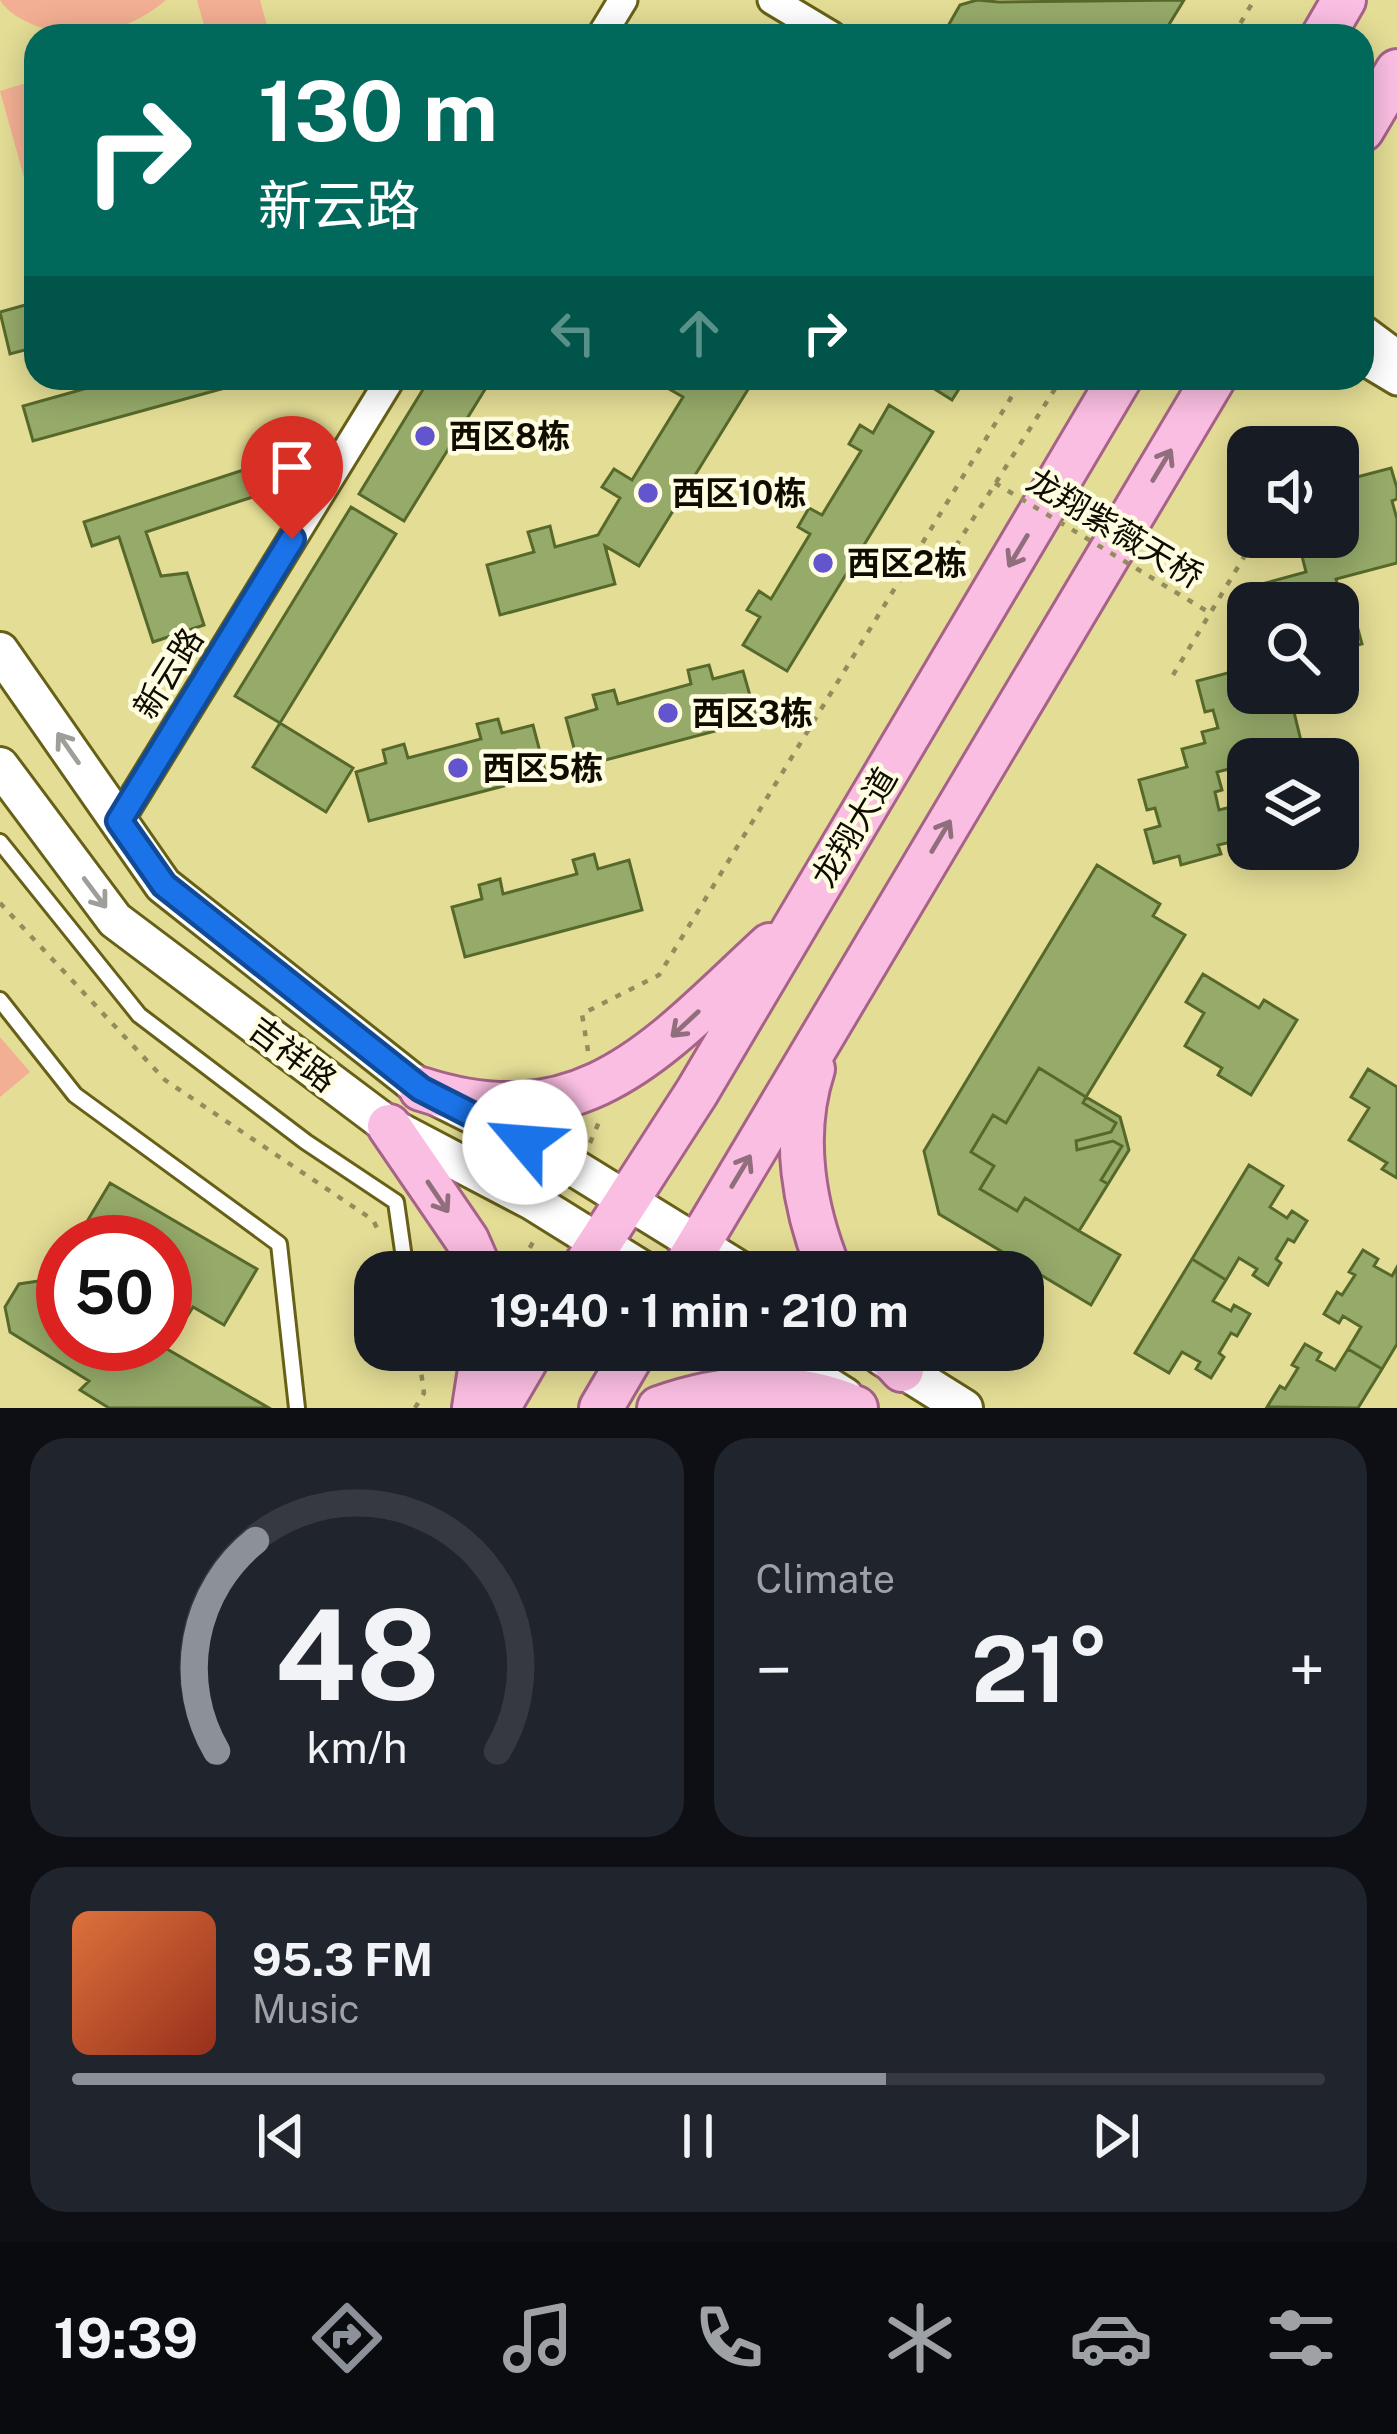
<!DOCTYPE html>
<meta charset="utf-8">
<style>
:root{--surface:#171b24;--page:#20242c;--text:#f1f3f6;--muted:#9ea1a6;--line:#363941;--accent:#8c9099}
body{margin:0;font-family:"Public Sans","Noto Sans SC",sans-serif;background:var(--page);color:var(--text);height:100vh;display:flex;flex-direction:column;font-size:45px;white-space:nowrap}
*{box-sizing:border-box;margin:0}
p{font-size:39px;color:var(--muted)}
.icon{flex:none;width:66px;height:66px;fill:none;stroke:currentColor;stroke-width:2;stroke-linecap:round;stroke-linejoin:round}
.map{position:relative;height:1408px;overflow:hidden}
.side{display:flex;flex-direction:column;gap:30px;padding:30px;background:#0d0f14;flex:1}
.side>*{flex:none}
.hud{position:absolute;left:24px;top:24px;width:1350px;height:366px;border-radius:36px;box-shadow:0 6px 30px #0003;background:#00695c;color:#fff;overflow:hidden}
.fabs{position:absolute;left:1227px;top:426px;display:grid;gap:24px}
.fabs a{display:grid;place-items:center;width:132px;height:132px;border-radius:24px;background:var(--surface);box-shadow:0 6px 30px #0003;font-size:60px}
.speed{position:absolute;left:36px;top:1215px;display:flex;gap:24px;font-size:60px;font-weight:700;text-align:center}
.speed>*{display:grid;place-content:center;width:156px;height:156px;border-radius:50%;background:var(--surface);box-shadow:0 6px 30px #0003;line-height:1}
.speed .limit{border:18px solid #d22;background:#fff;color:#111}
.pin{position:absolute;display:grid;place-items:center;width:102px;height:102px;color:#fff;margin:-123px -51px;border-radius:50% 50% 50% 0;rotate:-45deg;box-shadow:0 0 12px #0007}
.pin .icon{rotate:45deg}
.me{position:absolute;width:132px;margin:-66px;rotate:297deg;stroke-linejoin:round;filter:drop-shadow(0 0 9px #0008)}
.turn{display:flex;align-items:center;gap:42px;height:252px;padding:0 36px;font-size:54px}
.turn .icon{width:156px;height:156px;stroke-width:2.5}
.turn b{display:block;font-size:84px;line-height:102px}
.lanes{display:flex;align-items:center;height:114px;padding:0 36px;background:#0003;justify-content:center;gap:60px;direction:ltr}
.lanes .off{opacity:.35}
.big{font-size:90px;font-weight:700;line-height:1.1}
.side .card{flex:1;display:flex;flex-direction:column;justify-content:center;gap:18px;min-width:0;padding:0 42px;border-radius:36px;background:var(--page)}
.side .dial{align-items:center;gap:0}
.dial svg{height:312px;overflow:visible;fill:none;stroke:var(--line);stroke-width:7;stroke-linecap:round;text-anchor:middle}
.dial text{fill:var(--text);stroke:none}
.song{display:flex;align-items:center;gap:36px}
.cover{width:144px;height:144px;border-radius:18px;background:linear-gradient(135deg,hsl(20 70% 55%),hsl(10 70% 35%))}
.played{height:12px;border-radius:6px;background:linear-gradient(90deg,var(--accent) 65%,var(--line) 65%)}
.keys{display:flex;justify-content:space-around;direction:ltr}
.heat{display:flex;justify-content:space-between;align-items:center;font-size:66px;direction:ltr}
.side .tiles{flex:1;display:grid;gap:30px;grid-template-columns:1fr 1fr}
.card:last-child{grid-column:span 2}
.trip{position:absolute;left:354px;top:1251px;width:690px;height:120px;border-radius:36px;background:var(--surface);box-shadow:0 6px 30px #0003;font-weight:700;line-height:120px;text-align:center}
.tab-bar{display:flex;height:192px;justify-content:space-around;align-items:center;background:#090b0e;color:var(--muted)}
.tab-bar .icon{width:84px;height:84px}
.tab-bar .selected{color:var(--accent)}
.tab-bar b{font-size:54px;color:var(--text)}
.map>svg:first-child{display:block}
.green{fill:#f3af93}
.building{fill:#96ab6a;stroke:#57692a;stroke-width:3}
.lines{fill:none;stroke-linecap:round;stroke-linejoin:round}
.service-casing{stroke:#676017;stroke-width:20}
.minor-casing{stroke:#676017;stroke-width:33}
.secondary-casing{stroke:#676017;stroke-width:42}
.primary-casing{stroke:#a66387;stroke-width:48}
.path{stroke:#928d5c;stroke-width:4.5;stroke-dasharray:6 9;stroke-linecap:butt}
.service{stroke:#fff;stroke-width:14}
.minor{stroke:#fff;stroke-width:27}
.secondary{stroke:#fff;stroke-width:36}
.primary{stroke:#fabee2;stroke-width:42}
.path-bridge{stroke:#928d5c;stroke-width:4.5;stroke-dasharray:6 9;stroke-linecap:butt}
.oneway{stroke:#916e7c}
.oneway2{stroke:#9f9e99}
.route-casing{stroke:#114b97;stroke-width:30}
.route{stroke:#1a73e8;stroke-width:21}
.poi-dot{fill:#6355ce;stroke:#fffde1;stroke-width:4.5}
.labels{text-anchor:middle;stroke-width:9;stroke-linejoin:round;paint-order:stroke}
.poi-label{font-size:33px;font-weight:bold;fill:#100d00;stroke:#fffde1;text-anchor:start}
.street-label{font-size:33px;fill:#100d00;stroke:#fffde1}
</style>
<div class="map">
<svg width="1397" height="1408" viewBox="0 0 1397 1408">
<rect width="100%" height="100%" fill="#e4dd96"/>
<path class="green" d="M0 0H166C129 31 85 43 39 27 24 21 7 13 0 0Z
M197 0H260L270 36H207Z
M36 80V197L30 199 0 91Z
M0 1037 30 1072 0 1097Z"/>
<path class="building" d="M977 0 999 2 1184 0 1162 36 944 33 960 5Z
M36 302V347L10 354 0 312Z
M123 378H261L33 441 23 406Z
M430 378H492L404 521 359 494Z
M670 378H755L639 566 605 546 615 584 500 615 487 565 534 552 528 532 550 526 555 547 598 535 620 498 602 487 614 469 632 480 683 397 664 386Z
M917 378H966L952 400Z
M889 405 933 432 787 671 743 645 760 617 747 610 759 591 771 599 810 534 798 527 809 508 822 515 861 451 849 444 860 425 873 433Z
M271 461 280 488 146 532 161 576 187 573 204 625 153 642 119 537 92 546 84 522Z
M1391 468 1397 488V499L1392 501 1397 519V563L1336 579 1340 595 1333 597 1334 603H1262L1258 585 1306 572 1302 556 1325 550 1322 539 1338 537V482Z
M351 507 396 534 280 723 235 696Z
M1353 611 1362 644 1338 650V615Z
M1248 651V693H1274L1277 712 1293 708 1301 741 1276 747 1278 756 1248 759V764L1217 772 1222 790 1215 792 1219 810 1235 806 1244 839 1218 845 1221 854 1181 865 1179 856 1154 863 1145 830 1160 826 1155 808 1147 810 1139 780 1187 767 1182 749 1205 743 1202 732 1218 728 1213 710 1205 712 1197 681 1247 668 1243 653Z
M709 665 713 679 743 671 757 720 579 767 566 718 597 709 593 695 614 690 618 704 691 684 688 670Z
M498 719 502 733 533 725 546 775 369 821 356 772 386 763 383 750 404 744 408 758 481 739 477 724Z
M280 723 353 768 326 812 253 767Z
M594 854 598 869 629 860 642 910 465 957 452 907 482 899 479 885 500 879 503 894 577 874 573 860Z
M1097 865 1160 904 1153 916 1185 935 1086 1097 1120 1117 1129 1150 1079 1231 1120 1255 1091 1305 939 1214 924 1151Z
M1203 974 1259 1008 1264 1000 1297 1020 1251 1095 1218 1075 1222 1068 1185 1046 1204 1013 1186 1002Z
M1039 1068 1086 1097 1083 1103 1116 1123 1111 1132 1076 1141 1077 1150 1113 1141 1122 1146 1101 1180 1108 1184 1079 1231 1025 1198 1017 1211 980 1189 994 1166 971 1152 993 1115 1006 1123Z
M1368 1069 1397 1087V1178L1382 1169 1387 1163 1349 1140 1369 1108 1351 1097Z
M1249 1165 1283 1186 1270 1207 1287 1218 1292 1211 1307 1221 1294 1242 1288 1239 1276 1259 1281 1263 1268 1285 1253 1275 1257 1269 1239 1258 1226 1280 1192 1259Z
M110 1183 257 1269 224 1325 193 1307 167 1349 269 1408H109L80 1390 89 1381 10 1332 5 1307 19 1284 45 1280 63 1291V1344H165V1242H83L79 1235Z
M1363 1250 1378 1259 1374 1266 1392 1276 1397 1267V1344L1382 1369 1348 1349 1361 1327 1343 1316 1339 1323 1324 1314 1337 1292 1342 1295 1355 1275 1349 1272Z
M1192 1259 1226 1280 1213 1301 1231 1311 1234 1305 1250 1314 1237 1336 1231 1333 1219 1353 1224 1357 1211 1378 1196 1369 1200 1362 1182 1352 1169 1373 1135 1353Z
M1305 1344 1321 1353 1317 1360 1335 1370 1348 1349 1382 1369 1358 1408 1267 1407 1280 1386 1285 1389 1298 1368 1292 1365Z"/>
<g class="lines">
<g class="service-casing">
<path id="service" d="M0 842 139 1015 306 1142 396 1202 406 1272
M0 1000 75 1095 279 1244 297 1408"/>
</g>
<g class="minor-casing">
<path id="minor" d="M772 0 832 36
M601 36 623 0
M1362 328 1397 354
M1362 360 1397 381
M119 821 391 378"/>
</g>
<g class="secondary-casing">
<path id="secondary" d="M0 651 163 885 421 1089 560 1159 743 1272
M0 766 115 920 389 1126 532 1201 646 1272
M771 1350 844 1396
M881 1356 964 1408"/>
</g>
<g class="primary-casing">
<path id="primary" d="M1323 36 1344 0
M1362 130 1397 71
M813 1069C791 1136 804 1209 830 1272
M421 1089C585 1142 660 1046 770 945
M389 1126 467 1240 481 1272
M581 1272 697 1092 1120 378
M682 1272 1214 378
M884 1350 902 1370
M474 1408 483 1350
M498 1408 532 1350
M601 1408 635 1350
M659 1408C722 1385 793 1380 856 1408"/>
</g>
<path class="path" d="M1233 36 1254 0
M956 546 1058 384
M1173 675 1256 537
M0 903 165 1080 373 1220 378 1230
M588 1051 582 1014 659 975 1023 378
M590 1143 599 1122
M511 1268 519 1267 533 1242
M415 1408 424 1393 418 1350"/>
<use href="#service" class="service"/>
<use href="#minor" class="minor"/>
<use href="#secondary" class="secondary"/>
<use href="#primary" class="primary"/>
<path class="path-bridge" d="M995 483 1210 613"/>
</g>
<defs><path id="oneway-shaft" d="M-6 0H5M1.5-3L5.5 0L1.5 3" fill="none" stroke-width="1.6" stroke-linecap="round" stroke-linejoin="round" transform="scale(3)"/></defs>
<g class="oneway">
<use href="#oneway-shaft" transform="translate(1162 465) rotate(-59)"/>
<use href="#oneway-shaft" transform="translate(1018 551) rotate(121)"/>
<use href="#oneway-shaft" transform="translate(941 836) rotate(-59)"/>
<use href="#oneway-shaft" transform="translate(685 1024) rotate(137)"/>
<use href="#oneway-shaft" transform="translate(741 1171) rotate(-59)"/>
<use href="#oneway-shaft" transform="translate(438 1197) rotate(56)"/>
</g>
<g class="oneway2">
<use href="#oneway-shaft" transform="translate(68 748) rotate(-125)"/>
<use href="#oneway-shaft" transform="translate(95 893) rotate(53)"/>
</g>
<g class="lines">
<g class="route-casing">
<path id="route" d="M292 539 119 821 164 885 421 1089 525 1142"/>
</g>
<use href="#route" class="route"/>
</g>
<g class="poi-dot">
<circle cx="425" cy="436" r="12"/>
<circle cx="648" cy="493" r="12"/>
<circle cx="823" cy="563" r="12"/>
<circle cx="668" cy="713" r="12"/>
<circle cx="458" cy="768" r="12"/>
</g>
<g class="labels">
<g class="poi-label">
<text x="449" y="448">西区8栋</text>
<text x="672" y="505">西区10栋</text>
<text x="847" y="575">西区2栋</text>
<text x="692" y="725">西区3栋</text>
<text x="482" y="780">西区5栋</text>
</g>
<g class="street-label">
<text transform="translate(1115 528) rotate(31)" y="12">龙翔紫薇天桥</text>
<text transform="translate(168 673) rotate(-58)" y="12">新云路</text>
<text transform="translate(854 827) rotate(-59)" y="12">龙翔大道</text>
<text transform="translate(293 1054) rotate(37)" y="12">吉祥路</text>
</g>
</g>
</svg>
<div class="fabs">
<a><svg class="icon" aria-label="sound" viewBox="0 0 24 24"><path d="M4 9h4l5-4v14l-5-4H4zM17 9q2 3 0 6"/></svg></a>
<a><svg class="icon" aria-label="search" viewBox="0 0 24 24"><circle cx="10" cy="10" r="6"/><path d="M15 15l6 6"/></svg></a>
<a><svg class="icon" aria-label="layers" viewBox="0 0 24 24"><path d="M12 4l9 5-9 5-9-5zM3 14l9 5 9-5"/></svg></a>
</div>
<div class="speed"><div class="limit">50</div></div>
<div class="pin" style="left:292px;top:539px;background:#d93025"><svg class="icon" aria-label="arrive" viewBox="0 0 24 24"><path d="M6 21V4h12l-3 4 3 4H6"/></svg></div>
<svg class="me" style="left:525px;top:1142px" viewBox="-20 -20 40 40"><circle r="19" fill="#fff"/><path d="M0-13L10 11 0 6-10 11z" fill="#1a73e8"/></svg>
<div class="trip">19:40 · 1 min · 210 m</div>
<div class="hud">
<div class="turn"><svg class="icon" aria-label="right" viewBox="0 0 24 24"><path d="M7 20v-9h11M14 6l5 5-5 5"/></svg><div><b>130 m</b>新云路</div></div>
<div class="lanes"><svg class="icon off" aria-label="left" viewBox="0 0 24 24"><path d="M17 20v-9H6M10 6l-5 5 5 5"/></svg><svg class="icon off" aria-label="ahead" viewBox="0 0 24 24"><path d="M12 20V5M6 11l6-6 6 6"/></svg><svg class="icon" aria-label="right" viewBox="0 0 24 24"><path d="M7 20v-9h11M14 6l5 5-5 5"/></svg></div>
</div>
</div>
<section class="side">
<div class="tiles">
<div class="card dial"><svg viewBox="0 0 100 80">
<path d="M14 69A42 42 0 1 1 86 69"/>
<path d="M14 69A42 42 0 0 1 24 15" stroke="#8c9099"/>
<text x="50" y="56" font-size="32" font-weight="700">48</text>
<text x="50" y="72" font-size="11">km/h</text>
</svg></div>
<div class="card"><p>Climate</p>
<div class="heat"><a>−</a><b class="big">21°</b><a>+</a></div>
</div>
<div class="card">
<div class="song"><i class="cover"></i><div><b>95.3 FM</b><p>Music</p></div></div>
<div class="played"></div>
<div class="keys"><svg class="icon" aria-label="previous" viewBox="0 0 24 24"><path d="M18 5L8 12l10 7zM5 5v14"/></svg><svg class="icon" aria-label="pause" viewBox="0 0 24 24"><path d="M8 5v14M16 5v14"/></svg><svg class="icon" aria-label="next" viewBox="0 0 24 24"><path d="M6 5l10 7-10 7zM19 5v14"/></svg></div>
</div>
</div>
</section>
<nav class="tab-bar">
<b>19:39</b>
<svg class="icon selected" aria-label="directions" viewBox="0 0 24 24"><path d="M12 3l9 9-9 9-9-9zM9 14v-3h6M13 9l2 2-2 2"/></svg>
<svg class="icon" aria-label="music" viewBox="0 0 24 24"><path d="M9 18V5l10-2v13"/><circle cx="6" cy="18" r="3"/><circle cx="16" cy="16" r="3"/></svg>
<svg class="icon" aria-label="phone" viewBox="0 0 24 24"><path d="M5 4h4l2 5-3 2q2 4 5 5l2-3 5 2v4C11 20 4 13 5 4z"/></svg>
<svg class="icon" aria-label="climate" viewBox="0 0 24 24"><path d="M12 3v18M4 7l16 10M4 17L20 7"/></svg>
<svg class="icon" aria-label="car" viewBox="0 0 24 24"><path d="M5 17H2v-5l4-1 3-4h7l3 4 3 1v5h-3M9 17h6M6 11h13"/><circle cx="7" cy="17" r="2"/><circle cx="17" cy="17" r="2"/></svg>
<svg class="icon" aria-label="filters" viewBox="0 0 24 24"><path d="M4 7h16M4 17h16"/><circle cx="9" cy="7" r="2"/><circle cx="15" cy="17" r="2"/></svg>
</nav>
